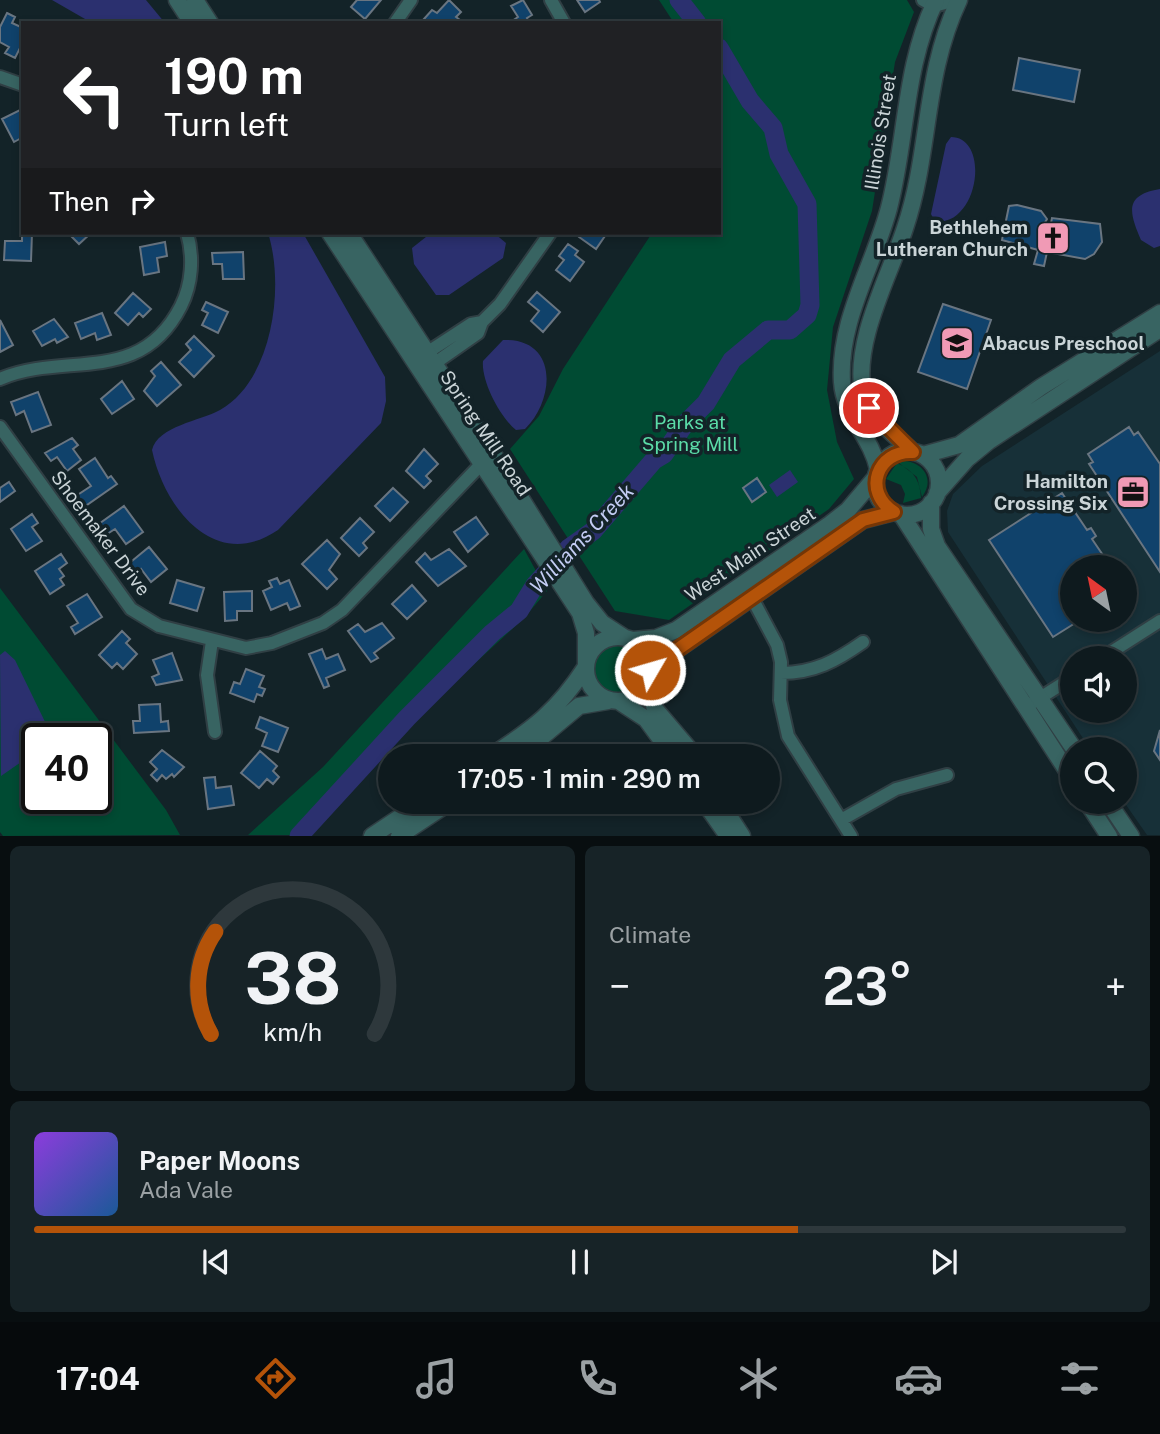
<!DOCTYPE html>
<meta charset="utf-8">
<style>
:root{--surface:#0e1a1e;--page:#172327;--text:#f1f3f6;--muted:#9ba1a4;--line:#2e383c;--accent:#b45309}
body{margin:0;font-family:"Public Sans",sans-serif;background:var(--page);color:var(--text);height:100vh;display:flex;flex-direction:column;font-size:26px;white-space:nowrap}
*{box-sizing:border-box;margin:0}
p{font-size:23px;color:var(--muted)}
.icon{flex:none;width:38px;height:38px;fill:none;stroke:currentColor;stroke-width:2;stroke-linecap:round;stroke-linejoin:round}
.map{position:relative;height:836px;overflow:hidden}
.side{display:flex;flex-direction:column;gap:10px;padding:10px;background:#080e10;flex:1}
.side>*{flex:none}
.top-card{position:absolute;left:21px;top:21px;width:700px;height:214px;border-radius:0px;box-shadow:0 4px 10px #0003,0 0 0 2px var(--line);background:#202124;color:#fff;overflow:hidden}
.needle{width:46px;rotate:327deg}
.buttons{position:absolute;left:1060px;top:555px;display:grid;gap:14px}
.buttons a{display:grid;place-items:center;width:77px;height:77px;border-radius:50%;background:var(--surface);box-shadow:0 4px 10px #0003,0 0 0 2px var(--line);font-size:35px}
.speed{position:absolute;left:21px;top:723px;display:flex;gap:14px;font-size:35px;font-weight:700;text-align:center}
.speed>*{display:grid;place-content:center;width:91px;height:91px;border-radius:50%;background:var(--surface);box-shadow:0 4px 10px #0003,0 0 0 2px var(--line);line-height:1}
.speed .limit{border:4px solid #111;border-radius:10px;background:#fff;color:#111}
.pin{position:absolute;display:grid;place-items:center;width:60px;height:60px;color:#fff;margin:-30px;border:4px solid #fff;border-radius:50%;box-shadow:0 2px 7px #0007}
.me{position:absolute;width:77px;margin:-38px;rotate:52deg;stroke-linejoin:round;filter:drop-shadow(0 0 5px #0008)}
.turn{display:flex;align-items:center;gap:24px;height:147px;padding:0 28px;font-size:32px}
.turn .icon{width:91px;height:91px;stroke-width:2.5}
.turn b{display:block;font-size:49px;line-height:60px}
.then{display:flex;align-items:center;height:66px;padding:0 28px;background:#0003;gap:14px;font-size:26px}
.big{font-size:52px;font-weight:600;line-height:1.1}
.side .widget{flex:1;display:flex;flex-direction:column;justify-content:center;gap:10px;min-width:0;padding:0 24px;border-radius:10px;background:var(--page)}
.side .dial{align-items:center;gap:0}
.dial svg{height:182px;overflow:visible;fill:none;stroke:var(--line);stroke-width:7;stroke-linecap:round;text-anchor:middle}
.dial text{fill:var(--text);stroke:none}
.song{display:flex;align-items:center;gap:21px}
.cover{width:84px;height:84px;border-radius:10px;background:linear-gradient(135deg,hsl(270 70% 55%),hsl(210 70% 35%))}
.played{height:7px;border-radius:4px;background:linear-gradient(90deg,var(--accent) 70%,var(--line) 70%)}
.keys{display:flex;justify-content:space-around;direction:ltr}
.heat{display:flex;justify-content:space-between;align-items:center;font-size:38px;direction:ltr}
.side .tiles{flex:1;display:grid;gap:10px;grid-template-columns:1fr 1fr}
.widget:last-child{grid-column:span 2}
.trip{position:absolute;left:378px;top:744px;width:402px;height:70px;border-radius:35px;background:var(--surface);box-shadow:0 4px 10px #0003,0 0 0 2px var(--line);font-weight:600;line-height:70px;text-align:center}
.menu{display:flex;height:112px;justify-content:space-around;align-items:center;background:#060a0c;color:var(--muted)}
.menu .icon{width:49px;height:49px}
.menu .selected{color:var(--accent)}
.menu b{font-size:32px;color:var(--text)}
.map>svg:first-child{display:block}
.built{fill:#173038;fill-rule:evenodd}
.green{fill:#004b33;fill-rule:evenodd}
.water{fill:#2b306f}
.lines{fill:none;stroke-linecap:round;stroke-linejoin:round}
.river{stroke:#2b306f;stroke-width:19}
.building{fill:#10426b;stroke:#697581;stroke-width:2}
.minor-casing{stroke:#303f44;stroke-width:16}
.tertiary-casing{stroke:#303f44;stroke-width:19}
.minor{stroke:#386462;stroke-width:12}
.tertiary{stroke:#386462;stroke-width:16}
.route-casing{stroke:#753606;stroke-width:18}
.route{stroke:#b45309;stroke-width:12}
.labels{text-anchor:middle;stroke-width:7;stroke-linejoin:round;paint-order:stroke}
.street-label{font-size:19px;fill:#cad4d7;stroke:#132328}
.poi-label{font-size:19px;font-weight:bold;fill:#cad4d7;stroke:#132328;text-anchor:end}
.park-label{font-size:19px;fill:#5bdca8;stroke:#132328}
.water-label{font-size:21px;font-style:italic;fill:#c3ccf3;stroke:#132328}
</style>
<div class="map">
<svg width="1160" height="836" viewBox="0 0 1160 836">
<rect width="100%" height="100%" fill="#132328"/>
<path class="built" d="M1160 351V835H1147L1124 802 1125 749H1090L948 532 947 511 953 494 982 466ZM1073 567H1125V620H1073ZM1073 658H1125V710H1073Z"/>
<path class="green" d="M659 0H907L914 12 895 62 872 211 833 327 827 390 837 442 854 479 829 509 669 620 615 611 510 449 539 416 563 369 652 233H719V23H674Z
M905 461C924 463 935 480 922 497L917 477 899 463Z
M897 463C914 471 920 480 921 498L903 503 905 494 901 485 886 479Z
M524 549 547 591 524 618 436 699 309 835H248L323 767Z
M0 588 166 810 180 835 3 836 0 832ZM37 738H96V798H37Z
M593 669a24 24 0 1 1 48 0a24 24 0 1 1-48 0Z"/>
<path class="water" d="M52 0H146L165 23H92Z
M951 137C990 137 980 225 935 222L931 214 946 144Z
M1160 189V246L1154 248 1141 240C1129 212 1124 195 1160 189Z
M268 233H303L385 377 386 401 381 423 278 530C215 573 164 508 152 450 158 426 200 421 220 410 273 380 285 286 268 233Z
M431 233H494L506 243 503 258 449 295H436L414 264 412 248Z
M503 340C559 338 555 400 525 429L516 430C500 417 481 381 483 361Z
M790 470 798 482 777 497 769 485Z
M5 651 15 660 49 730 47 738H37V751L1 776 0 655Z"/>
<g class="lines">
<path class="river" d="M679 0 697 23
M299 836 407 718 492 633 519 611 535 585 569 548 593 531 654 460 664 454 684 425 706 403 732 360 768 330H790L807 315 810 305 807 204 779 154 773 128 750 101 719 48"/>
</g>
<path class="building" d="M357 0H381L365 19 351 7Z
M449 0 461 12 456 17 460 20 458 23H429L424 19 432 10 437 13Z
M523 0 532 15 527 18 530 23H509L518 17 511 6Z
M577 0H599L600 2 585 12Z
M7 13 15 17 12 23 23 28V42L15 58 5 53 9 47 0 42V27Z
M1019 58 1080 70 1074 102 1013 90Z
M22 109 23 137 14 142 2 119Z
M1017 205 1041 211 1047 219 1043 226 1050 228 1052 218 1100 224 1102 242 1094 254 1085 259 1047 252 1044 266 1034 264 1038 250 1002 240 1009 206Z
M22 230 23 233H32L31 261 4 260 5 241H22Z
M68 233H91L79 244Z
M581 233H607L596 249 579 237Z
M165 242 167 256 157 258 159 272 144 275 140 247Z
M568 244 578 251 575 255 584 262 570 281 556 270 564 260 559 256Z
M243 252 244 279H223L222 264H213L212 253Z
M537 292 560 312 543 332 531 321 539 311 528 302Z
M133 293 151 309 143 317 139 313 128 325 115 313Z
M206 302 228 312 218 333 202 325 208 313 202 310Z
M943 304 991 320 967 389 918 372Z
M102 313 111 335 97 340 95 333 81 339 75 323Z
M54 319 68 337 57 343 55 339 42 346 33 331Z
M0 320 13 345 0 352Z
M194 336 214 356 194 377 179 362 191 350 186 344Z
M161 362 181 385 157 406 144 391 155 376 151 371Z
M122 381 134 399 112 414 101 399Z
M38 392 51 425 32 432 24 411 16 415 11 402Z
M1129 427 1134 435 1138 432 1160 464V572L1089 464 1093 462 1088 454Z
M72 438 78 445 73 449 81 460 67 471 57 457 51 461 45 453Z
M424 449 438 464 426 476 431 481 424 488 406 471Z
M95 458 108 478 111 476 117 484 84 507 76 496 91 486 79 469Z
M757 478 766 492 752 502 743 488Z
M9 482 15 491 0 502V488Z
M393 488 408 502 390 521 375 506Z
M1062 493 1087 530 1091 528 1096 536 1092 539 1111 567H1073V620H1080L1053 637 989 540Z
M124 506 143 532 126 544 115 529 104 536 96 526Z
M32 514 38 523 32 527 42 541 26 551 11 529Z
M476 517 488 534 468 552 454 532Z
M360 518 374 532 363 543 367 548 359 556 341 538Z
M327 540 340 554 329 570 337 579 327 589 302 564Z
M149 547 167 569 151 582 141 569 135 574 127 565Z
M449 549 466 566 438 586 416 562 425 553 431 560Z
M61 554 67 563 59 569 64 576 60 579 64 585 50 594 35 571Z
M277 578 280 584 289 580 300 606 290 610 287 603 271 610 263 591 272 587 269 581Z
M177 580 204 588 197 611 170 603Z
M412 585 426 601 407 619 392 604Z
M252 591V611H237V620L225 621 224 592Z
M87 594 102 617 75 634 71 627 78 623 67 606Z
M382 623 394 638 374 653 378 658 371 662 348 631 358 624 365 632Z
M122 631 130 639 126 643 137 654 123 669 117 663 112 668 99 655Z
M322 649 326 659 338 654 345 670 326 678 329 686 324 688 309 654Z
M172 653 182 680 156 685 152 677 159 674 153 660Z
M246 669 264 676 259 687 265 689 262 696 257 694 254 702 230 693 234 682 240 684Z
M160 704 161 722 168 721 169 731 134 733 133 721H140L139 705Z
M260 717 288 728 278 752 262 746 267 733 256 728Z
M1160 730V760L1154 751Z
M162 750 184 767 174 777 172 774 166 779 162 775 157 781 151 775 157 769 150 762Z
M260 751 277 766 273 771 279 777 273 784 267 779 259 788 241 773Z
M215 777 216 788 231 786 234 805 208 809 204 778Z"/>
<g class="lines">
<g class="minor-casing">
<path id="minor" d="M551 0 564 23
M923 0 934 6 956 0
M395 23 411 0
M0 77 23 85
M422 356 471 324 482 322
M428 368 478 333 482 322 500 304 550 233
M0 379C65 351 140 387 181 306 192 284 194 257 187 233
M0 427 131 609 159 626 246 648 272 643 323 623 342 610 488 457
M752 598 777 645 781 662 780 700 788 736 851 836
M212 641 207 675 215 732
M1102 658 1160 621
M781 673C814 673 836 661 863 642
M1032 703 1073 677
M841 820 896 789 947 775"/>
</g>
<g class="tertiary-casing">
<path id="tertiary" d="M177 0 192 23
M195 0 210 23
M330 233 580 613 586 633V664
M349 233 492 452 586 603 602 623 625 638
M875 483a32 32 0 1 1 64 0a32 32 0 1 1-64 0Z
M913 452C895 434 868 418 863 392 853 341 890 275 905 228 931 151 923 76 959 0
M923 455 959 445 1041 387 1160 313
M878 469C871 436 844 416 842 382 838 321 874 265 889 208 907 138 904 66 936 0
M937 493 967 459 989 441 1160 329
M931 503V529L937 546 1074 749
M901 514 1073 780
M586 669a32 32 0 1 1 64 0a32 32 0 1 1-64 0Z
M633 640 656 638 676 630 830 524 848 510 876 477
M650 676 668 656 863 520 894 512
M647 683 655 709 695 756
M620 702 646 719 673 756
M491 756C533 729 558 710 585 668
M519 756 579 706 608 701
M704 802 728 836
M720 802 742 836
M1087 802 1109 836
M1108 802 1131 836
M372 836 423 802
M399 836 450 802"/>
</g>
<use href="#minor" class="minor"/>
<use href="#tertiary" class="tertiary"/>
</g>
<g class="lines">
<g class="route-casing">
<path id="route" d="M650 670V676L668 656 863 520 894 512C862 492 877 450 913 452L869 408"/>
</g>
<use href="#route" class="route"/>
</g>
<defs>
<g id="church-square" transform="scale(1.75)"><rect x="-9" y="-9" width="18" height="18" rx="4" fill="#f09ab5" stroke="#132328"/><path d="M-1.2-6h2.4v3.5h3.3v2.4h-3.3V6h-2.4V-.1h-3.3v-2.4h3.3Z" fill="#111"/></g>
<g id="school-square" transform="scale(1.75)"><rect x="-9" y="-9" width="18" height="18" rx="4" fill="#f09ab5" stroke="#132328"/><path d="M0-5L7-2L0 1L-7-2ZM-4 1L0 2.5L4 1V4Q0 6-4 4Z" fill="#111"/></g>
<g id="office-square" transform="scale(1.75)"><rect x="-9" y="-9" width="18" height="18" rx="4" fill="#f09ab5" stroke="#132328"/><path d="M-6-3h4V-5.5h4V-3h4V5H-6ZM-1-4.5V-3h2v-1.5ZM-6 0V1H6V0Z" fill="#111"/></g>
</defs>
<g fill-rule="evenodd">
<use href="#church-square" x="1053" y="238"/>
<use href="#school-square" x="957" y="343"/>
<use href="#office-square" x="1133" y="492"/>
</g>
<g class="labels">
<g class="street-label">
<text transform="translate(880 132) rotate(-81)" y="7">Illinois Street</text>
<text transform="translate(486 433) rotate(56)" y="7">Spring Mill Road</text>
<text transform="translate(101 533) rotate(53)" y="7">Shoemaker Drive</text>
<text transform="translate(750 554) rotate(-34)" y="7">West Main Street</text>
</g>
<g class="poi-label">
<text x="1028" y="234">Bethlehem<tspan x="1028" dy="22">Lutheran Church</tspan></text>
<text x="982" y="350" text-anchor="start">Abacus Preschool</text>
<text x="1108" y="488">Hamilton<tspan x="1108" dy="22">Crossing Six</tspan></text>
</g>
<g class="park-label">
<text x="690" y="429">Parks at<tspan x="690" dy="22">Spring Mill</tspan></text>
</g>
<g class="water-label">
<text transform="translate(582 539) rotate(-47)" y="7">Williams Creek</text>
</g>
</g>
</svg>
<div class="buttons">
<a><svg class="needle" viewBox="-14 -14 28 28"><path d="M0-13l5 13h-10z" fill="#e53935"/><path d="M0 13l5-13h-10z" fill="#9ba1a4"/></svg></a>
<a><svg class="icon" aria-label="sound" viewBox="0 0 24 24"><path d="M4 9h4l5-4v14l-5-4H4zM17 9q2 3 0 6"/></svg></a>
<a><svg class="icon" aria-label="search" viewBox="0 0 24 24"><circle cx="10" cy="10" r="6"/><path d="M15 15l6 6"/></svg></a>
</div>
<div class="speed"><div class="limit">40</div></div>
<div class="pin" style="left:869px;top:408px;background:#d93025"><svg class="icon" aria-label="arrive" viewBox="0 0 24 24"><path d="M6 21V4h12l-3 4 3 4H6"/></svg></div>
<svg class="me" style="left:650px;top:670px" viewBox="-20 -20 40 40"><circle r="17" fill="#b45309" stroke="#fff" stroke-width="3"/><path d="M0-11L8 9 0 5-8 9z" fill="#fff"/></svg>
<div class="trip">17:05 · 1 min · 290 m</div>
<div class="top-card">
<div class="turn"><svg class="icon" aria-label="left" viewBox="0 0 24 24"><path d="M17 20v-9H6M10 6l-5 5 5 5"/></svg><div><b>190 m</b>Turn left</div></div>
<div class="then">Then<svg class="icon" aria-label="right" viewBox="0 0 24 24"><path d="M7 20v-9h11M14 6l5 5-5 5"/></svg></div>
</div>
</div>
<section class="side">
<div class="tiles">
<div class="widget dial"><svg viewBox="0 0 100 80">
<path d="M14 69A42 42 0 1 1 86 69"/>
<path d="M14 69A42 42 0 0 1 16 24" stroke="#b45309"/>
<text x="50" y="56" font-size="32" font-weight="700">38</text>
<text x="50" y="72" font-size="11">km/h</text>
</svg></div>
<div class="widget"><p>Climate</p>
<div class="heat"><a>−</a><b class="big">23°</b><a>+</a></div>
</div>
<div class="widget">
<div class="song"><i class="cover"></i><div><b>Paper Moons</b><p>Ada Vale</p></div></div>
<div class="played"></div>
<div class="keys"><svg class="icon" aria-label="previous" viewBox="0 0 24 24"><path d="M18 5L8 12l10 7zM5 5v14"/></svg><svg class="icon" aria-label="pause" viewBox="0 0 24 24"><path d="M8 5v14M16 5v14"/></svg><svg class="icon" aria-label="next" viewBox="0 0 24 24"><path d="M6 5l10 7-10 7zM19 5v14"/></svg></div>
</div>
</div>
</section>
<nav class="menu">
<b>17:04</b>
<svg class="icon selected" aria-label="directions" viewBox="0 0 24 24"><path d="M12 3l9 9-9 9-9-9zM9 14v-3h6M13 9l2 2-2 2"/></svg>
<svg class="icon" aria-label="music" viewBox="0 0 24 24"><path d="M9 18V5l10-2v13"/><circle cx="6" cy="18" r="3"/><circle cx="16" cy="16" r="3"/></svg>
<svg class="icon" aria-label="phone" viewBox="0 0 24 24"><path d="M5 4h4l2 5-3 2q2 4 5 5l2-3 5 2v4C11 20 4 13 5 4z"/></svg>
<svg class="icon" aria-label="climate" viewBox="0 0 24 24"><path d="M12 3v18M4 7l16 10M4 17L20 7"/></svg>
<svg class="icon" aria-label="car" viewBox="0 0 24 24"><path d="M5 17H2v-5l4-1 3-4h7l3 4 3 1v5h-3M9 17h6M6 11h13"/><circle cx="7" cy="17" r="2"/><circle cx="17" cy="17" r="2"/></svg>
<svg class="icon" aria-label="filters" viewBox="0 0 24 24"><path d="M4 7h16M4 17h16"/><circle cx="9" cy="7" r="2"/><circle cx="15" cy="17" r="2"/></svg>
</nav>
